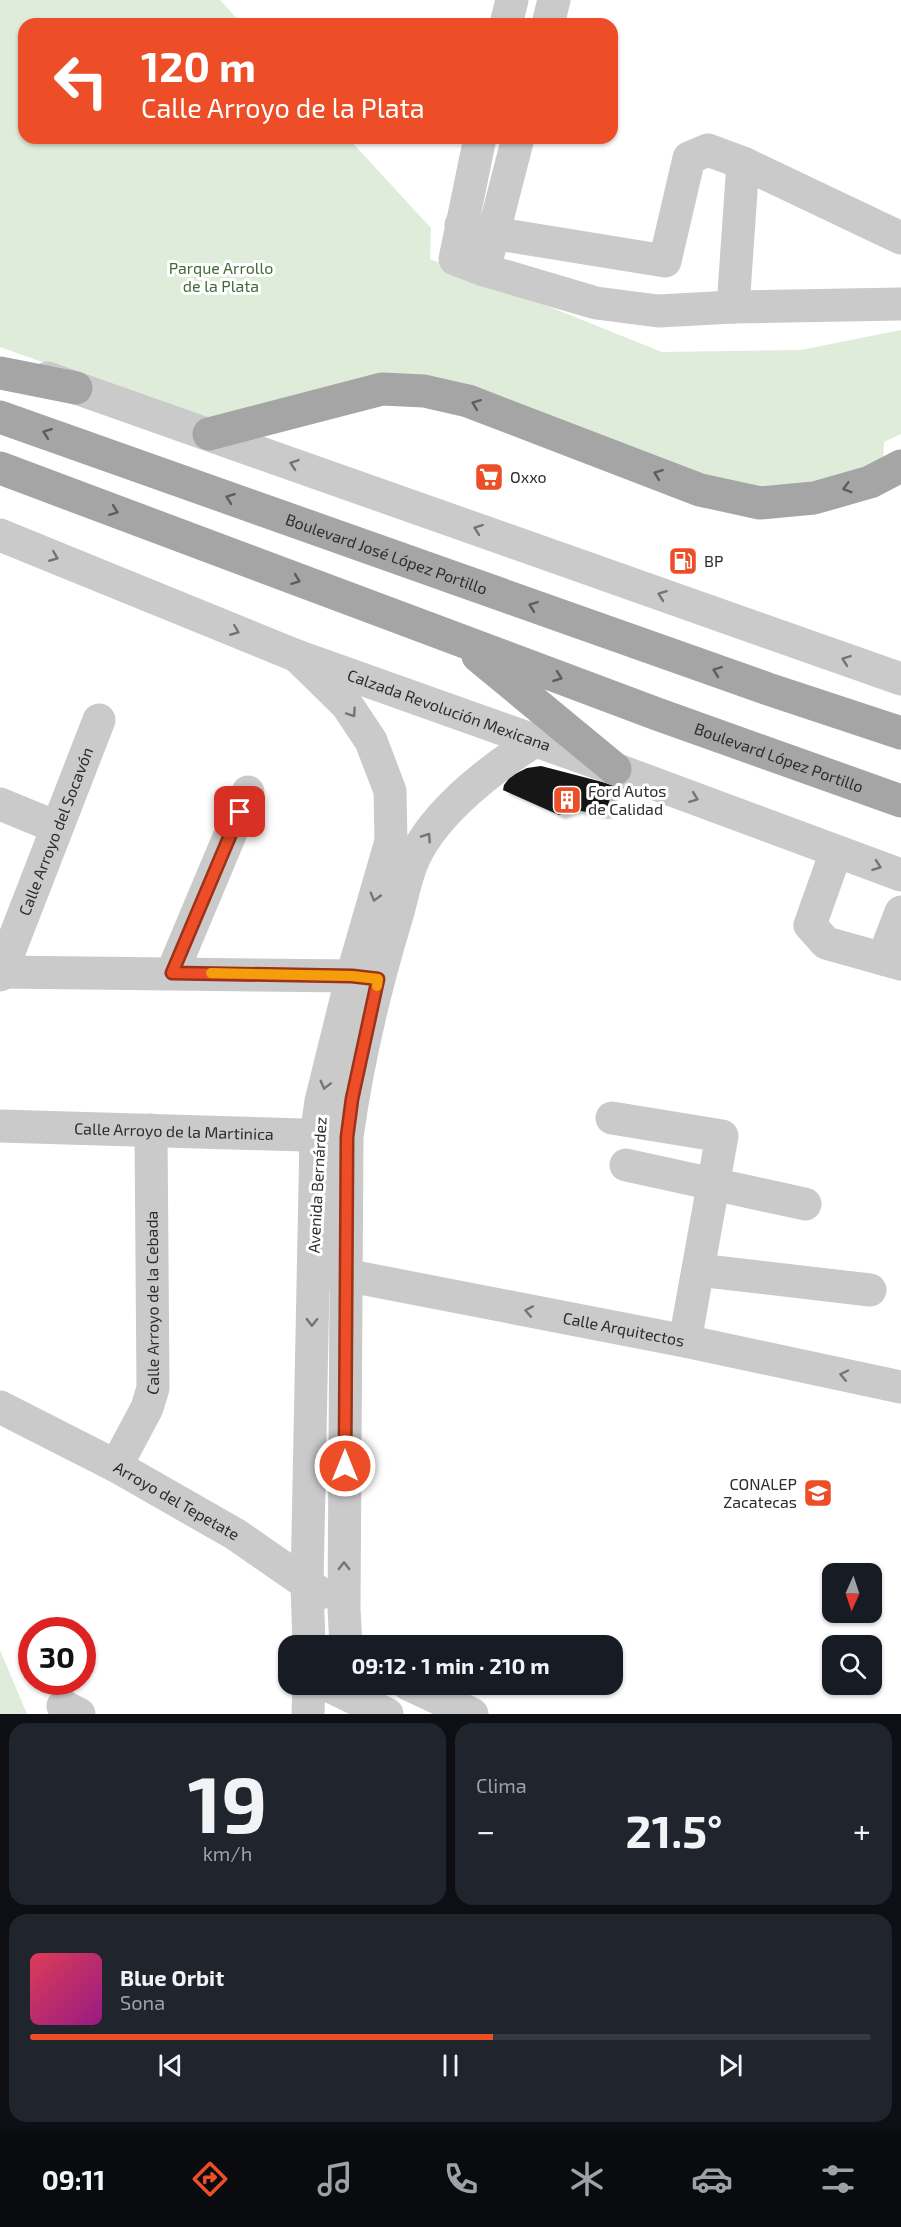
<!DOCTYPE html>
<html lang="es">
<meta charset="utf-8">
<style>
:root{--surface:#171b24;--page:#20242c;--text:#f1f3f6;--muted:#9ea1a6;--line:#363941;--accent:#ed4e27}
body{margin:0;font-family:"Exo 2",sans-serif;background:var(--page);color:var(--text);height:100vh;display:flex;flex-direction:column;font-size:22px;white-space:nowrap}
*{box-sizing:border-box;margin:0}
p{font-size:20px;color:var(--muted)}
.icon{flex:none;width:33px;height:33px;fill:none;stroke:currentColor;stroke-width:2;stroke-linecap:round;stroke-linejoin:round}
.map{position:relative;height:1714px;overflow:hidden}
.sheet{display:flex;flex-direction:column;gap:9px;padding:9px;background:#0d0f14;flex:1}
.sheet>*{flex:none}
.banner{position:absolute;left:18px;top:18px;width:600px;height:126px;border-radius:18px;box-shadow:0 2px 4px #0004;background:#ed4e27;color:#fff;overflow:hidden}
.needle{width:39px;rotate:183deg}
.fabs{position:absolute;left:822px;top:1563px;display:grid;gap:12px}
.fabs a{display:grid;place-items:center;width:60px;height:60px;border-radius:12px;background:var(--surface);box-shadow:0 2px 4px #0004;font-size:30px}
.speed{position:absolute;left:18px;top:1617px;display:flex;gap:12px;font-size:30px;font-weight:700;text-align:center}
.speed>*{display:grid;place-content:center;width:78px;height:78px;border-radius:50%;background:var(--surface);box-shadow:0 2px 4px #0004;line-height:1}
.speed .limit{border:9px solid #d22;background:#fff;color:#111}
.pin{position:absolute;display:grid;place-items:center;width:51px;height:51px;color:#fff;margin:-26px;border-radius:12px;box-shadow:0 3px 9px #0006}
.me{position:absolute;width:66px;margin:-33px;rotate:0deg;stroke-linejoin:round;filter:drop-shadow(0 0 4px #0008)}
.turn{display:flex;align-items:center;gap:21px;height:126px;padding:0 24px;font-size:27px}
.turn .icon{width:78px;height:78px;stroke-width:2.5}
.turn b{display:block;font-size:42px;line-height:51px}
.big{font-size:45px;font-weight:700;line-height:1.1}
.sheet .tile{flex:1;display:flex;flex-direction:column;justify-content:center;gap:9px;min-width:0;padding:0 21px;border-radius:18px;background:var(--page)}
.sheet .dial{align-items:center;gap:0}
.dial b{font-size:78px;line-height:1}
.song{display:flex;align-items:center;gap:18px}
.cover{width:72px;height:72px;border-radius:9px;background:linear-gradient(135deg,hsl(350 70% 55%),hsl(310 70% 35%))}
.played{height:6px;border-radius:3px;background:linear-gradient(90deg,var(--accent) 55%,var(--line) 55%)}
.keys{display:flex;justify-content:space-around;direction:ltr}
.heat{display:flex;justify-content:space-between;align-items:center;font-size:33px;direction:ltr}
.sheet .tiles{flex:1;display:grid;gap:9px;grid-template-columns:1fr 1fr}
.tile:last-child{grid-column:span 2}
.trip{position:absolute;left:278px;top:1635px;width:345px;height:60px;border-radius:18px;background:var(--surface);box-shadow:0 2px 4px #0004;font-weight:700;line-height:60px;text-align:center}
.menu{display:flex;height:96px;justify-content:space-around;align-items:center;background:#090b0e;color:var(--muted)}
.menu .icon{width:42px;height:42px}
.menu .active{color:var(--accent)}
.menu b{font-size:27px;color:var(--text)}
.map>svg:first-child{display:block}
.green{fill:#dfecda}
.building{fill:#141414;filter:url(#shadow)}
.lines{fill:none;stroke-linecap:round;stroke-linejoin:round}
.minor{stroke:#cacaca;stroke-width:33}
.major{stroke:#a5a5a5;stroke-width:33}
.oneway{stroke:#5d5d5d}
.oneway2{stroke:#747474}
.route-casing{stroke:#9a3319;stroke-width:15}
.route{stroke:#ed4e27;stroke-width:10}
.slow{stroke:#f59e0b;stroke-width:10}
.labels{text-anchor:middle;stroke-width:6;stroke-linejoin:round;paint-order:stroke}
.park-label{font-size:16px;fill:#436b39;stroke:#fff}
.poi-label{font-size:16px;fill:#2d2d2d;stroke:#fff;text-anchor:start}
.street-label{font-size:16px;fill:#2d2d2d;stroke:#fff}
</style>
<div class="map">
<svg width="901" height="1714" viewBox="0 0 901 1714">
<defs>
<filter id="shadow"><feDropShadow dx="6" dy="4" stdDeviation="1.5" flood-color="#0004"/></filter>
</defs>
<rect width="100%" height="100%" fill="#fff"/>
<path class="green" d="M0 0H220L242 24H24V138H348L431 228 430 259 662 352 801 350 901 330V434L884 442 883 464 849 478 766 491 712 484 450 389 208 421 0 347Z
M0 1650 27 1714H0Z"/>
<path class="building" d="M541 766 614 785 605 815 575 810 559 815 503 790 504 785 511 776 527 768Z"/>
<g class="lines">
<g class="minor">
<path d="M506 24 512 0"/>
<path d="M548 24 554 0"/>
<path d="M480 138 455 259 484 270"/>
<path d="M518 138 484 270 596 303 658 311 733 307 901 304"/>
<path d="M461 225 492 233 665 261 689 158 708 150 743 163 901 238"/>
<path d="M733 307 743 163"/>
<path d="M48 378 901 679"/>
<path id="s1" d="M0 535 297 656 615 769 901 875"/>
<path d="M297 656 347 705 371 741 390 791 391 841 352 976 321 1101 316 1136 307 1584 309 1646"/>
<path d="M0 804 56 827"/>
<path d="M836 852 810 925 826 943 901 964"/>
<path d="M883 959 901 912"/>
<path d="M0 972 352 976 374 979"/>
<path d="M172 973 248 792"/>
<path id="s2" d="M0 975 99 720"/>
<path d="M612 1118 722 1136 685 1341"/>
<path id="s3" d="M0 1126 336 1136"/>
<path d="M626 1165 805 1204"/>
<path d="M698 1270 870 1290"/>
<path id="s4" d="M323 1273 345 1275 685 1341 901 1387"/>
<path id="s5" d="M0 1407 116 1466 235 1534 320 1593"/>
<path id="s6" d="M116 1466 147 1408 153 1388 151 1130"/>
<path d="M346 1646 344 1609 347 1137C357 1064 374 992 395 922 402 901 405 876 415 856 437 810 494 767 536 740"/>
<path d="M325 1684 387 1714"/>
<path d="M408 1684 472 1714"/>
<path d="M63 1706 79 1714"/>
<path d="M308 1714 309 1684"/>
</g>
<g class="major">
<path d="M0 373 76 388"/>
<path id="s7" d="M0 417 768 689 901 733"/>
<path d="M209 434 382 389 424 391 468 401 700 490 760 503 814 498 870 482 901 466"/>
<path id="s8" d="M0 468 657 714 901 801"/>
<path d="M478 656 615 769"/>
</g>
</g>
<defs><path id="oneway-chevron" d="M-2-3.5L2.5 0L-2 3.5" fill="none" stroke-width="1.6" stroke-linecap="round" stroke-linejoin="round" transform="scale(1.5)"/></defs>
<g class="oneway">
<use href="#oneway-chevron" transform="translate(476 404) rotate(-159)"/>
<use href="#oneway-chevron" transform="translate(47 433) rotate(-160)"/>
<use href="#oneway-chevron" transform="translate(658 474) rotate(-159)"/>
<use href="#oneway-chevron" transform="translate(847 488) rotate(164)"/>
<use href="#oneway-chevron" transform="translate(230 498) rotate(-160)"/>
<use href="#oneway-chevron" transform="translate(114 511) rotate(21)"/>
<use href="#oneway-chevron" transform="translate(296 580) rotate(21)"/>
<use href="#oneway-chevron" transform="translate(533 606) rotate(-160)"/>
<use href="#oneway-chevron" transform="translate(717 671) rotate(-160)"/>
<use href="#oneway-chevron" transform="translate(558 677) rotate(20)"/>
</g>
<g class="oneway2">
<use href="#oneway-chevron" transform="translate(294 464) rotate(-161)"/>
<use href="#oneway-chevron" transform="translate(478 529) rotate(-160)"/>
<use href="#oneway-chevron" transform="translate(54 557) rotate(22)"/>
<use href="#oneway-chevron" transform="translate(662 595) rotate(-160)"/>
<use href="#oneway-chevron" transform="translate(235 631) rotate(22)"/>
<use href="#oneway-chevron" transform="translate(846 660) rotate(-160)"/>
<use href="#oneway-chevron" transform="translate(352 713) rotate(56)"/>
<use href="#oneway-chevron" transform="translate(694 798) rotate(21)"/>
<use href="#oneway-chevron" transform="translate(427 837) rotate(-56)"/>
<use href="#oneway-chevron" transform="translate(877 866) rotate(20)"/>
<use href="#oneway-chevron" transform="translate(375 897) rotate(106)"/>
<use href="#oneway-chevron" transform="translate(325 1085) rotate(104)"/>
<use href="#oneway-chevron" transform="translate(529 1311) rotate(-169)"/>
<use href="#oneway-chevron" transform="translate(312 1322) rotate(91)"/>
<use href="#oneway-chevron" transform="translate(844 1375) rotate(-168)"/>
<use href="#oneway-chevron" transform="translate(344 1566) rotate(-90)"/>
</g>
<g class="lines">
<g class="route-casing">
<path id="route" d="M240 812 172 973 352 976 378 979 352 1099 347 1137 345 1466"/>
</g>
<use href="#route" class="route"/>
<path class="slow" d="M211 973 352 976 378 979 377 986"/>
</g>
<defs>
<g id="supermarket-square" transform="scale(1.5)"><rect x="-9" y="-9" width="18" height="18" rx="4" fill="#ed4e27" stroke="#fff"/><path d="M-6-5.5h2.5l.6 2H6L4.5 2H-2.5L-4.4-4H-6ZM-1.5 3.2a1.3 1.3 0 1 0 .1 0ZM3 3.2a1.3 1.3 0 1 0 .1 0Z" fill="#fff"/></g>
<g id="fuel-square" transform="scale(1.5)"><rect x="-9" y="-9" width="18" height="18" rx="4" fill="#ed4e27" stroke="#fff"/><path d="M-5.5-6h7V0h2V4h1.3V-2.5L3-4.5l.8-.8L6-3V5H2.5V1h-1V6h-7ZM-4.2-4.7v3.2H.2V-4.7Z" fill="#fff"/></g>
<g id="building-square" transform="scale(1.5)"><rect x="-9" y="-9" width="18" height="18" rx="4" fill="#ed4e27" stroke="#fff"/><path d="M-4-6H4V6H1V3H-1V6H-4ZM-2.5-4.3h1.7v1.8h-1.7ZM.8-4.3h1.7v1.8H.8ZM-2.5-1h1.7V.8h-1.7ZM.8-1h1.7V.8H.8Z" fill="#fff"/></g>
<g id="school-square" transform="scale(1.5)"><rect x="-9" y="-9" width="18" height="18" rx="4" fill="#ed4e27" stroke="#fff"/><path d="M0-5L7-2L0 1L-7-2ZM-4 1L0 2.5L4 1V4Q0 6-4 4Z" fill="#fff"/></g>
</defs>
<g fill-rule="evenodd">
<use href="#supermarket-square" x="489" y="477"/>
<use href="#fuel-square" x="683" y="561"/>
<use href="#building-square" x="567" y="800"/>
<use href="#school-square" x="818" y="1493"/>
</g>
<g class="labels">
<g class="park-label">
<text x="221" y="274">Parque Arrollo<tspan x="221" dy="18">de la Plata</tspan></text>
</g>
<g class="poi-label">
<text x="510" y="483">Oxxo</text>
<text x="704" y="567">BP</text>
<text x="588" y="797">Ford Autos<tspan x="588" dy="18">de Calidad</tspan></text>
<text x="797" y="1490" text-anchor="end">CONALEP<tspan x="797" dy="18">Zacatecas</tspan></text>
</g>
<g class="street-label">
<text dy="6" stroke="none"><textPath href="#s7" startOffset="410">Boulevard José López Portillo</textPath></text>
<text dy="6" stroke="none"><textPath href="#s1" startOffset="482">Calzada Revolución Mexicana</textPath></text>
<text dy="6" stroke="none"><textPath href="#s8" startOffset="831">Boulevard López Portillo</textPath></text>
<text dy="6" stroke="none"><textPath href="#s2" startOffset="154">Calle Arroyo del Socavón</textPath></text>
<text dy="6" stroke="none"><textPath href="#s3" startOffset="174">Calle Arroyo de la Martinica</textPath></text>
<text transform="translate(317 1185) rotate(-87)" y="6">Avenida Bernárdez</text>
<text dy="6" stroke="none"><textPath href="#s6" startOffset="172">Calle Arroyo de la Cebada</textPath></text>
<text dy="6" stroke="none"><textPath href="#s4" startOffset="306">Calle Arquitectos</textPath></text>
<text dy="6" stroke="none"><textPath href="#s5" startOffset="200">Arroyo del Tepetate</textPath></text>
</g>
</g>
</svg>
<div class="fabs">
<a><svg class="needle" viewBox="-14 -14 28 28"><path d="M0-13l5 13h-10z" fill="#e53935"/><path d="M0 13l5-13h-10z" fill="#9ea1a6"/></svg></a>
<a><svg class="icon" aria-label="search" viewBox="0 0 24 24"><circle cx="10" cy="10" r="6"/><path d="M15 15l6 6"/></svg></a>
</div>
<div class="speed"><div class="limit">30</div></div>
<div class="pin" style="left:240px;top:812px;background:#d93025"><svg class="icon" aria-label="arrive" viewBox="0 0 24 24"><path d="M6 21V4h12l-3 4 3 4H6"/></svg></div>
<svg class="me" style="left:345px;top:1466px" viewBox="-20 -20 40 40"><circle r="17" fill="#ed4e27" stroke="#fff" stroke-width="3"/><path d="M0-11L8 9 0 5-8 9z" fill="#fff"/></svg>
<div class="trip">09:12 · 1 min · 210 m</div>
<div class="banner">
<div class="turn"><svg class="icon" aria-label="left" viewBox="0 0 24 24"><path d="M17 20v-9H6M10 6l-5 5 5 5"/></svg><div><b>120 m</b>Calle Arroyo de la Plata</div></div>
</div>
</div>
<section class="sheet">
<div class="tiles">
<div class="tile dial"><b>19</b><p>km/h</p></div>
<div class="tile"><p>Clima</p>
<div class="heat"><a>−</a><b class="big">21.5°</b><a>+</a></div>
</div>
<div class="tile">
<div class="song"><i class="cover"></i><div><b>Blue Orbit</b><p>Sona</p></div></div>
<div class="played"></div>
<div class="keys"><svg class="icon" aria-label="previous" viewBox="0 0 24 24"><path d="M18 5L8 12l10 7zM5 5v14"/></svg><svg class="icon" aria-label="pause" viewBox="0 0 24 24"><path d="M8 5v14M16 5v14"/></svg><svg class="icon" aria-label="next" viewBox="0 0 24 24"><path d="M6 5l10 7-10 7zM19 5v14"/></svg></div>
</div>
</div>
</section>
<nav class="menu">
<b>09:11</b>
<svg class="icon active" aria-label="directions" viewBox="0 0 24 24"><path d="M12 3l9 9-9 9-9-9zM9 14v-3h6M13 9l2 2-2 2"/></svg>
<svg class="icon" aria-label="music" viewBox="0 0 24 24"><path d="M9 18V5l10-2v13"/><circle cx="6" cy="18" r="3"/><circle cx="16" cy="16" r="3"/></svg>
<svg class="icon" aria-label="phone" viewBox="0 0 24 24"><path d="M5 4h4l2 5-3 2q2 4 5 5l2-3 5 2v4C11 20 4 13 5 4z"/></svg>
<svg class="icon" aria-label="climate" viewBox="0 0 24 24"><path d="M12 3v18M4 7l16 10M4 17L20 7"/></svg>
<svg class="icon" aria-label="car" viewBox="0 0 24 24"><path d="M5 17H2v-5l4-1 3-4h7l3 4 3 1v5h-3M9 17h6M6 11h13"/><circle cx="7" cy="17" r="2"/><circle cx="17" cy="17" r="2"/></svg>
<svg class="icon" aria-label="filters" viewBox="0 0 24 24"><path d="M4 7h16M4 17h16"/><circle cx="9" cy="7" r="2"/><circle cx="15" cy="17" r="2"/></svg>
</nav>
